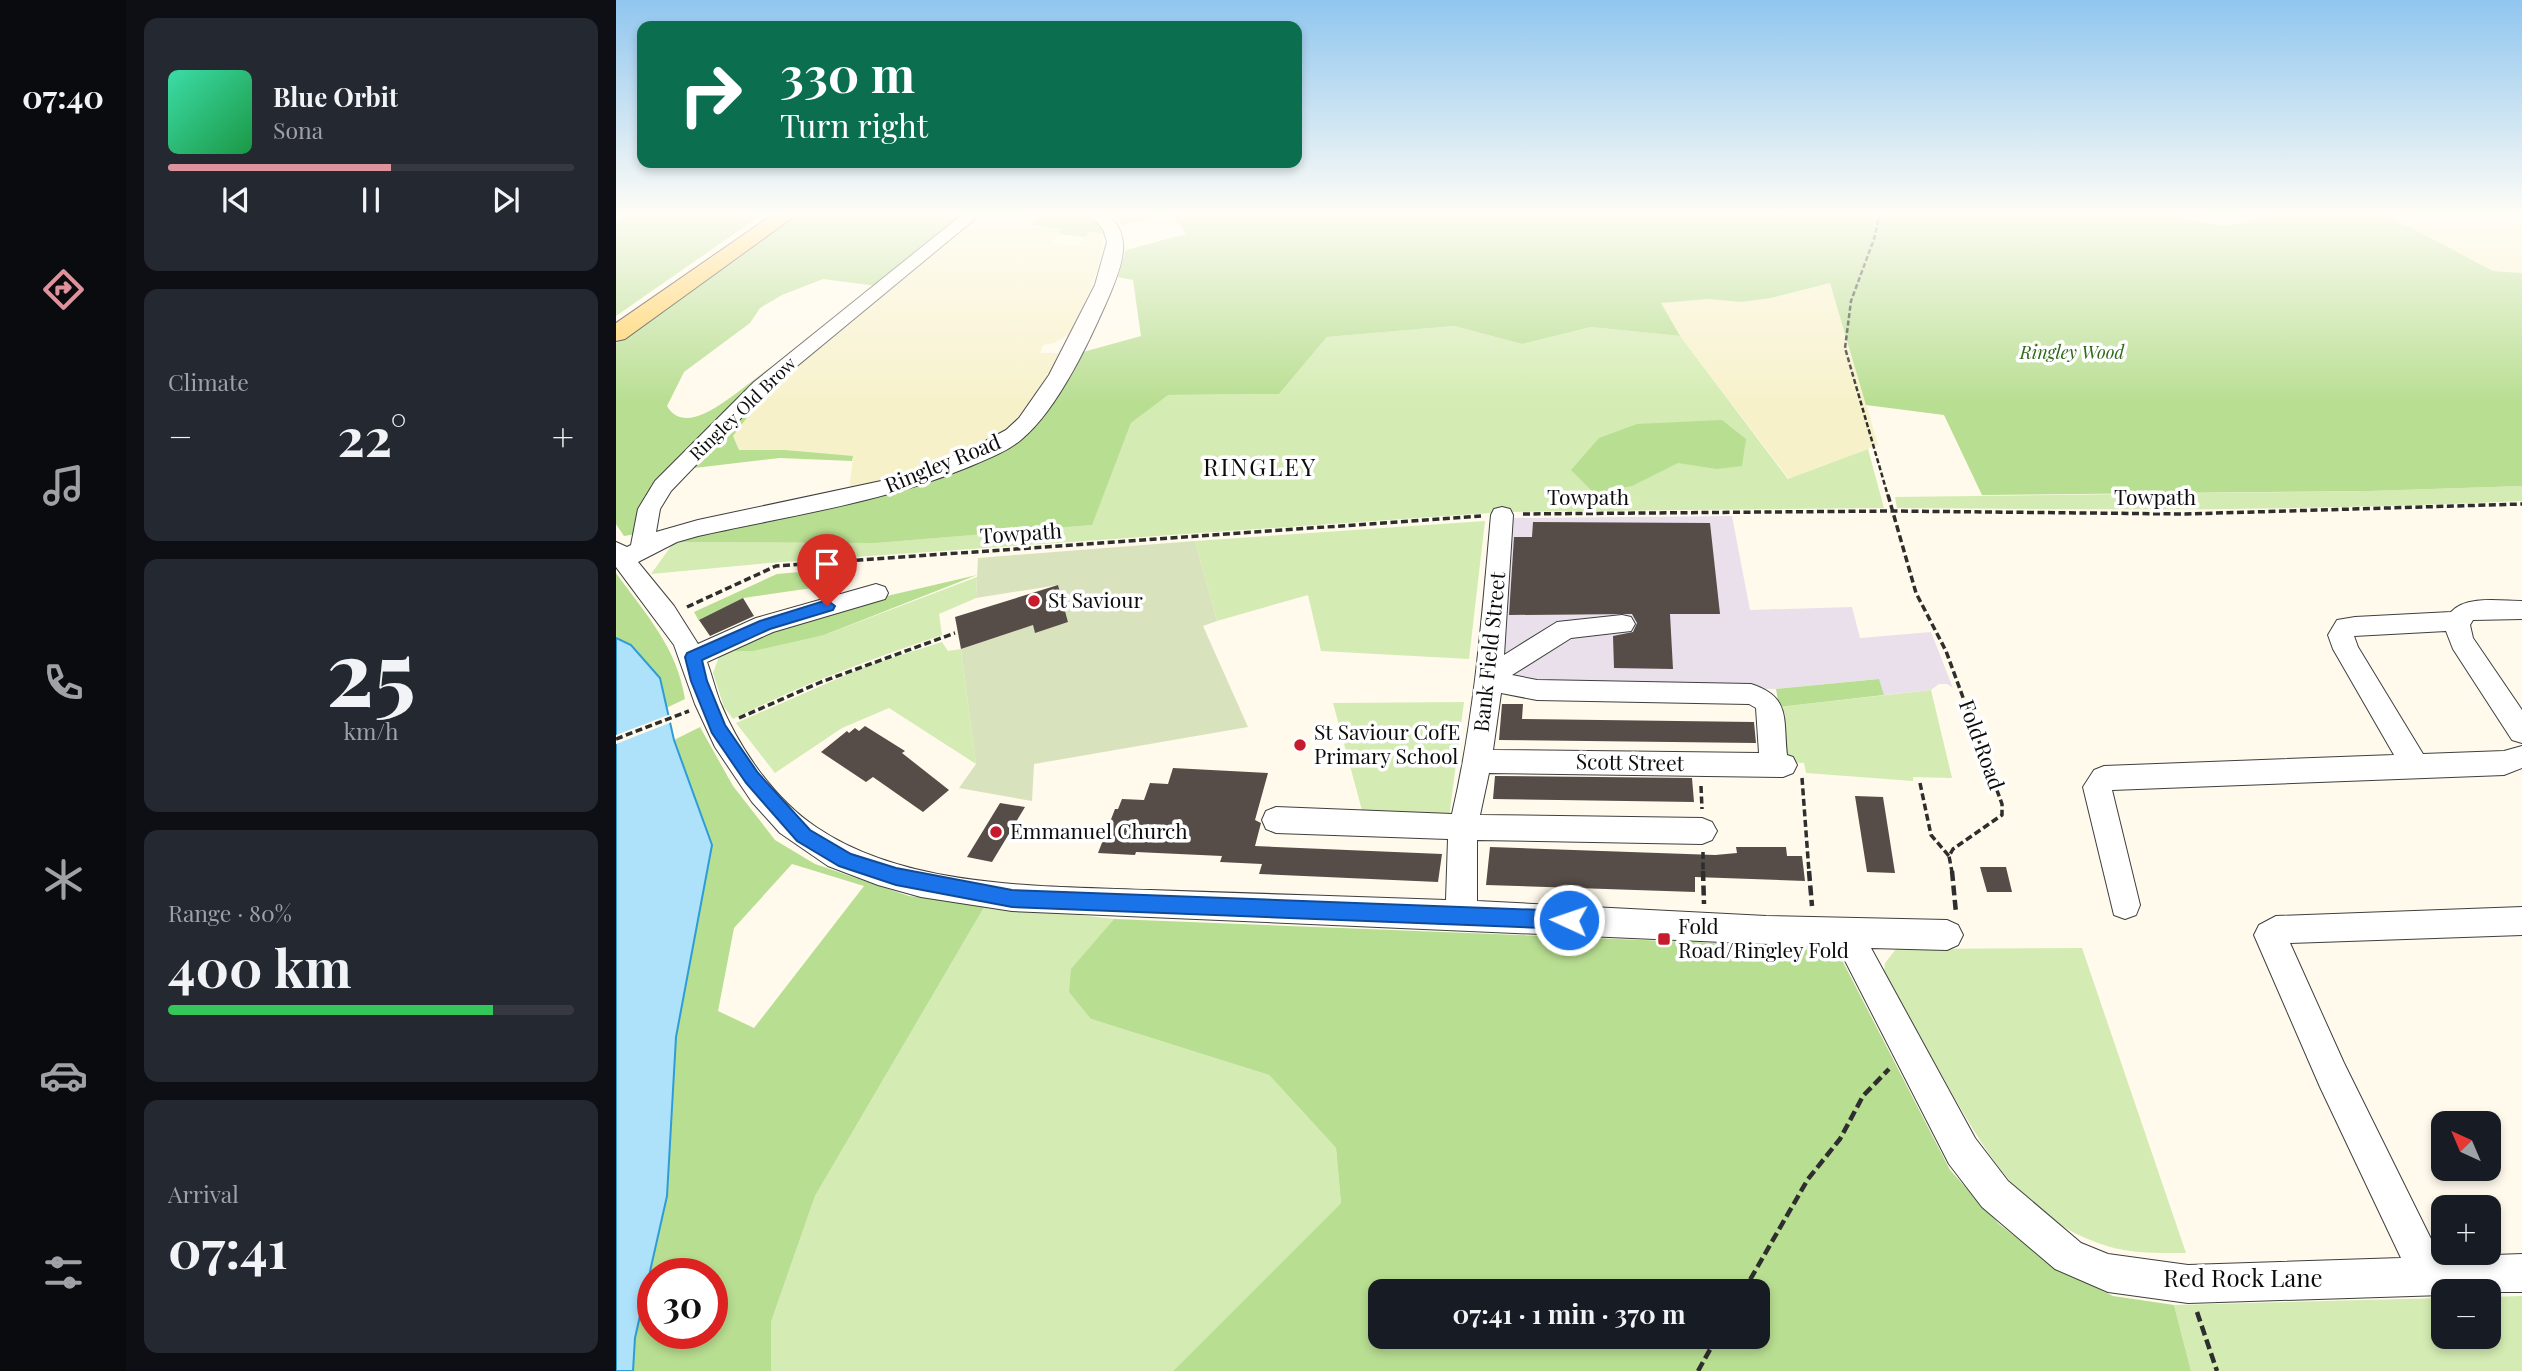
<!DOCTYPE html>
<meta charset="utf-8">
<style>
:root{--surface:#171b24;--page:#242831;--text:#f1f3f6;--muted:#9ea1a6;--line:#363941;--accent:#de929b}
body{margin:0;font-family:"Playfair Display",serif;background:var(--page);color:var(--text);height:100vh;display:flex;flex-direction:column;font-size:26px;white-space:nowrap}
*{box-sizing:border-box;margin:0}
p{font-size:23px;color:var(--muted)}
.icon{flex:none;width:38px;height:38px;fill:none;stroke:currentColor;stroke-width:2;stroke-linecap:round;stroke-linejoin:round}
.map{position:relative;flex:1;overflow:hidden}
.sheet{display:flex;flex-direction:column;gap:18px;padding:18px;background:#0d0f14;width:490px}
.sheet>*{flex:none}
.top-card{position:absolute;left:21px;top:21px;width:665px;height:147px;border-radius:14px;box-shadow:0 4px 10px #0003;background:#0b6e4f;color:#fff;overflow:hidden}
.needle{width:46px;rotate:316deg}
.controls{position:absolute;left:1815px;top:1111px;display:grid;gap:14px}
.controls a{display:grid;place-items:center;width:70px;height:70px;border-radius:14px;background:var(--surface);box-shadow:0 4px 10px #0003;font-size:35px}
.speed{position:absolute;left:21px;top:1258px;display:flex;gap:14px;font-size:35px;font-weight:700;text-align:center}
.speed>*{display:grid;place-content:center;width:91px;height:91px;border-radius:50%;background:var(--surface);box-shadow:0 4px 10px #0003;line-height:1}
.speed .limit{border:10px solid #d22;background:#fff;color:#111}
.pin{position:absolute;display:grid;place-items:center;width:60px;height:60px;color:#fff;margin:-72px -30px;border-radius:50% 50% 50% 0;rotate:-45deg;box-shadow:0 0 7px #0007}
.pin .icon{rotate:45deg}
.me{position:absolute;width:77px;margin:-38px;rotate:273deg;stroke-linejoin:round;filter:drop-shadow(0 0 5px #0008)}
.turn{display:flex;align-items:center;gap:24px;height:147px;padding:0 28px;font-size:32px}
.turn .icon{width:91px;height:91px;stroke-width:2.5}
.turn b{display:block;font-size:49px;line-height:60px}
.big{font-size:52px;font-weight:700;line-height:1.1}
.sheet .tile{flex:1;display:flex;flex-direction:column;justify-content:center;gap:10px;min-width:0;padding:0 24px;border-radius:14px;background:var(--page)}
.sheet .dial{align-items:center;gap:0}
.dial b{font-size:91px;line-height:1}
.song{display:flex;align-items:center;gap:21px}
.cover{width:84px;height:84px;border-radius:10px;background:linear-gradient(135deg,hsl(160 70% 55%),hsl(140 70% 35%))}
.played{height:7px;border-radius:4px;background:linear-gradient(90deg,var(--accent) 55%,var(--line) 55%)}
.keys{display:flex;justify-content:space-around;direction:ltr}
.heat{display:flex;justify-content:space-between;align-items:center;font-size:38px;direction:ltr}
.charge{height:10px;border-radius:5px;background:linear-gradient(90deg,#34c759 80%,var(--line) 0)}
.trip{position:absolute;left:752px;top:1279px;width:402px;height:70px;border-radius:14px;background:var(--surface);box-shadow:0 4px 10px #0003;font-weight:700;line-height:70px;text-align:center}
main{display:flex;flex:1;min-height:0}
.menu{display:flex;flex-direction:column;width:126px;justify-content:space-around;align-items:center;background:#090b0e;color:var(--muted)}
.menu .icon{width:49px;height:49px}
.menu .active{color:var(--accent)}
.menu b{font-size:32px;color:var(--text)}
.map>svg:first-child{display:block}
.industrial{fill:#eae0ec}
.farmland{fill:#f7f1ca}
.green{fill:#d4ecb3}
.forest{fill:#b8de91;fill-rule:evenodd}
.cemetery{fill:#d8e2bc}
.water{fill:#ade2fa;stroke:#2e9dd7;stroke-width:2}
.pier{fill:#fffaec}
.building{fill:#564d48}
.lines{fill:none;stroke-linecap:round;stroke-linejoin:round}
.minor-casing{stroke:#3f3f3f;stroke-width:2}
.major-casing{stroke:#1d1d1d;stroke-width:2}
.path-far2{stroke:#2e2e2e;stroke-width:2.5;stroke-dasharray:5 2.5;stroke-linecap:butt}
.path-far1{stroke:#2e2e2e;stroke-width:3.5;stroke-dasharray:7 3.5;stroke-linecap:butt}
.path{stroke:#2e2e2e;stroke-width:4.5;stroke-dasharray:10 4.5;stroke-linecap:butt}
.minor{fill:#fff;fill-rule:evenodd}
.major{fill:#ffce5c;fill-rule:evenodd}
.route{fill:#1a73e8;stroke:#114b97;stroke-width:2}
.poi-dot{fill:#c61b2c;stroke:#fff;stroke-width:2.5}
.labels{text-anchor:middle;stroke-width:7;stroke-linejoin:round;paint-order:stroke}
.far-park-label{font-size:18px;font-style:italic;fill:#2d6918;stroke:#fff}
.far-street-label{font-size:18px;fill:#0c0c0c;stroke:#fff}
.street-label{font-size:21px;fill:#0c0c0c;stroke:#fff}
.poi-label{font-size:21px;fill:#0c0c0c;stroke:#fff;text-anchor:start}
.quarter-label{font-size:24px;letter-spacing:2px;fill:#0c0c0c;stroke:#fff}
.near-street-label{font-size:24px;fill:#0c0c0c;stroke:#fff}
</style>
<main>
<nav class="menu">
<b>07:40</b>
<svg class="icon active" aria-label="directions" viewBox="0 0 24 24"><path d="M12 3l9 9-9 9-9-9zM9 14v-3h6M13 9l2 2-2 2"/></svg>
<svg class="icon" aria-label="music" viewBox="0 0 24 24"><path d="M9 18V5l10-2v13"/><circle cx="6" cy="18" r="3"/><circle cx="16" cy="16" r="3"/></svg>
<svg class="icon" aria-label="phone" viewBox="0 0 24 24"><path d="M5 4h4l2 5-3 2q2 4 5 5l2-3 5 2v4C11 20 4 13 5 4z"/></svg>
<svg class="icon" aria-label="climate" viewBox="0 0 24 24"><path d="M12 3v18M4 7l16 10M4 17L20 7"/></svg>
<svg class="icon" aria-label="car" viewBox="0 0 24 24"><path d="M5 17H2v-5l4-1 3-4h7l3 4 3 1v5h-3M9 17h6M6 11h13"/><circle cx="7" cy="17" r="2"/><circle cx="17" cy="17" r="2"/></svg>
<svg class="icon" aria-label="filters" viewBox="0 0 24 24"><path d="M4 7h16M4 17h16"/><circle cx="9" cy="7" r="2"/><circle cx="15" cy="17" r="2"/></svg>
</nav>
<section class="sheet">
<div class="tile">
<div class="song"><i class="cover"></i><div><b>Blue Orbit</b><p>Sona</p></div></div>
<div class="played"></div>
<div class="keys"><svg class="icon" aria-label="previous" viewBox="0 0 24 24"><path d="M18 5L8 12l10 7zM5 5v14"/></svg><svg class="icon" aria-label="pause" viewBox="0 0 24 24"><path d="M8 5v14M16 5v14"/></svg><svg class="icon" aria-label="next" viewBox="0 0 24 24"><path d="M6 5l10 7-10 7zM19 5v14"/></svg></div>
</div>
<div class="tile"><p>Climate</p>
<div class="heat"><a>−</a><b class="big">22°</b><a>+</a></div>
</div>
<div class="tile dial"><b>25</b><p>km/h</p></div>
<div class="tile"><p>Range · 80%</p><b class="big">400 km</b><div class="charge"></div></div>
<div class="tile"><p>Arrival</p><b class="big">07:41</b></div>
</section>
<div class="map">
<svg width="1906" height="1371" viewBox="0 0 1906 1371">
<rect width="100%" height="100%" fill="#fffaec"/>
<path class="industrial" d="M1116 516 1134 610 1236 607 1244 638 1315 632 1337 688 1331 684H1323L1315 690 1268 695 1262 679 1160 689 881 685 896 518Z"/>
<path class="farmland" d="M1554 213H1649L1637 222 1611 226Z
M1767 213H1906V273L1877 271Z
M353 220 447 229 435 243 461 246 473 232 488 234 483 265 465 313 452 335 438 343 427 345 424 353H445L409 413 397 426 380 437 308 469 233 491 237 457 169 450H123L116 436 155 386Z
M1215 283 1262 445 1173 479 1064 336 1044 303 1092 299 1125 302 1155 298Z"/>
<path class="green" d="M838 326 906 344 975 327 1064 336 1172 479 1252 449 1268 508 888 512 152 563 35 574 58 542 260 543 475 525 515 423 551 395 663 394 711 337Z
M1906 486V501C1698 511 1490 510 1281 508L1279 497 1754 491Z
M869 521 853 659 705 651 692 595 601 621 579 541Z
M361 577 360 598 323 614 326 635C255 659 184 685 117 719L108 707 97 673 105 651 208 635Z
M326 642 332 651 345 649 360 764 273 708 226 728 159 773 120 723 253 665Z
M1315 690 1336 778 1297 777V781L1190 773 1188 763 1169 762 1163 707Z
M848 702 833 818 747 814 717 703Z
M370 904 498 919 455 970 475 1019 653 1075 720 1148 725 1203 557 1371H155V1322L199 1196Z
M1466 948 1570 1253C1543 1253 1517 1254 1491 1246 1407 1221 1368 1150 1328 1079 1308 1044 1288 1008 1268 972L1269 963 1280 949Z
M1906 1296V1371H1575L1558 1305 1827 1298V1337H1872L1873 1297Z"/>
<path class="forest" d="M11 213H148L0 316V222Z
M183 213H350L261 286 207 279 166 295 144 308 134 323 68 372 51 406C75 447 139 370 166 362L135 388 20 534 8 536 0 524V343L123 258Z
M425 213H469L484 226 488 234 473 232 469 237 443 234 446 229 413 225Z
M497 213H1554C1585 223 1623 234 1649 213H1767L1877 271 1906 273V486L1754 491 1366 495 1328 415 1250 405 1214 283 1155 298 1125 302 1092 299 1045 303 1064 336 975 327 906 344 838 326 711 337 663 394 552 395 515 423 476 525 260 543 58 542 79 534 250 500 399 441 467 352 525 336 517 280 502 277 510 250 570 234 555 213 507 225Z
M155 386 117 436 123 450H169L237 456 236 461 164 458 70 469Z
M1106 420 1130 439 1126 466 1101 469 1062 463 1016 486 978 493 955 470 983 438 1021 424Z
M216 569 211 582 196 588 127 598 83 621 78 612 161 574Z
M0 573C30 615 61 647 69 699L50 708 44 678 15 645 0 638Z
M361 575 208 635 137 651H105L202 612Z
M1263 679 1268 695 1163 707 1160 689Z
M84 727 117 786 159 840 199 864 293 896 370 904 199 1196 155 1322V1371H17L19 1338 51 1196 60 1037 96 845 58 740ZM176 864 248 886 138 1028 102 1011 118 928ZM37 1274H96V1334H37Z
M498 919 1204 947 1226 960 1334 1170 1383 1224 1440 1268 1497 1296 1558 1305 1575 1371H557L725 1203 720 1148 653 1075 475 1019 453 992 455 969ZM765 1292H1143V1337H765Z"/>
<path class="cemetery" d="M579 541 601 621 587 626 632 727 418 764 416 801 343 788 360 764 345 649 417 625 419 632 452 622 442 585 360 598 362 558Z"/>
<path class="water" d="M0 638 15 645 44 678 58 740 96 845 60 1037 51 1196 19 1338 17 1371H0Z"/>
<path class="pier" d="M55 714 56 722 0 744V735Z"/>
<path class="building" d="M917 522 1094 523 1104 614H1054L1057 669 998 668 997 636 1017 632 1021 623 1016 614 893 615 898 537H916Z
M442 585 452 622 419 633 417 625 345 649 339 617Z
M127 598 138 616 94 636 83 620Z
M886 704H907L906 719 1138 722 1140 743 883 740Z
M249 726 289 751 286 753 333 790 307 812 257 777 250 782 205 752 231 731 233 733 239 728 243 731Z
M557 768 652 773 639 820 645 823 639 846 826 854 822 882 643 874 646 864 604 862 606 856 520 852 519 855 482 853 499 809H502L506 799 528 800 534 783 552 784Z
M879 776 1076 778 1078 802 877 799Z
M1239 796 1267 797 1279 873 1251 872Z
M384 803 409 807 376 862 351 857Z
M874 847 1099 855 1121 853 1120 847H1170L1171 856H1186L1189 881 1079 877V892L870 885Z
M1364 867H1390L1396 892H1371Z"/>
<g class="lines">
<g class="minor-casing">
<path id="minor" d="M348 213H366L152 390 55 491 44 509 40 532 82 520 284 477 353 450 390 430 403 418 433 375 479 285 491 242 487 229 471 213H490C518 235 506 265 494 294 475 338 443 408 406 439 391 452 369 460 350 468 265 503 171 516 82 536L61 542 22 562 58 606 82 644 140 618 260 584 269 587 272 593 269 599 157 632 91 662C96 675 99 689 104 702 123 748 158 799 200 827 291 889 427 886 534 890 632 894 731 896 830 900L832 839 660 833 650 829 646 820 650 811 660 807 836 814C859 715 866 616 875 515L878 509 886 507 894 509 897 515 888 655 941 622 1006 615 1015 617 1019 624 1015 631 955 638 896 675 921 680 1135 684C1175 697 1167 718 1171 755L1177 757 1181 765 1177 773 1167 777 873 773 864 815 1086 818 1096 822 1101 831 1096 840 1086 844 861 840V901L1150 916 1331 920 1342 925 1347 935 1342 945 1331 950 1255 948 1359 1138 1392 1181 1465 1243 1492 1254 1572 1265 1785 1258 1704 1087 1638 935 1643 925 1660 916 1906 907V935L1674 943 1728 1063 1824 1257 1906 1254V1292H1827V1295L1572 1303 1492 1292 1439 1269 1366 1207 1333 1164 1222 947 396 911 305 897 262 885 212 866 164 833 136 802 99 747 79 704 58 645 0 567V542L11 547 15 545 22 509 39 481 138 382ZM885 693 921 700 1133 704 1140 708 1143 753 877 750Z
M1906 601V619L1857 620 1854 625 1857 638 1906 710V743L1896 740 1837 649 1830 631 1738 636 1742 647 1807 754 1888 751 1906 746V768L1888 775 1496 790 1524 905 1520 915 1509 919 1498 915 1467 787 1478 770 1488 766 1778 755 1717 649 1712 635 1721 620 1739 617 1835 612C1850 595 1885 601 1906 601Z"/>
</g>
<g class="major-casing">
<path id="major" d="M159 213H183L9 339 0 341V323Z"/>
</g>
<path class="path-far2" d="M1264 213 1258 239 1235 301 1229 348 1272 496
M0 216 3 213"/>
<path class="path-far1" d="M1272 495 1300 593 1330 651 1386 804V815L1337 849 1333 856 1336 872
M907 514 1276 511 1569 514 1906 504
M71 607 160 566 865 516
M123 718 205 682 339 633
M0 739 73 711
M1186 778 1193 872
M1304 783 1315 835 1333 856
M1085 786 1086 809
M1087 852V872"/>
<path class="path" d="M1087 871 1088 904
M1193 871 1196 906
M1336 871 1340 913
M1127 1292 1192 1179 1224 1139 1247 1096 1273 1069
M1581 1312 1601 1371
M1082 1371 1101 1337"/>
<use href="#minor" class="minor"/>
<use href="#major" class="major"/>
</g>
<linearGradient id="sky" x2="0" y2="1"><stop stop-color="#90c6ef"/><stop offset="0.53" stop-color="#fffdf6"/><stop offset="1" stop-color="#fffdf6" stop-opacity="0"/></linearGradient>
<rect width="1906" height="404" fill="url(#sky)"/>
<path class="route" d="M211 600 219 606 217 610 154 629 86 660 91 681 109 725 142 773 194 830 235 854 280 868 396 890 953 911 960 914 963 920 960 926 953 929 396 907 280 885 223 866 181 841 130 783 96 733 75 681 69 657 71 653 144 621Z"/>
<g class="poi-dot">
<circle cx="418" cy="601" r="7"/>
<circle cx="684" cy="745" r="7"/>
<circle cx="380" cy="832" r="7"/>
<rect x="1041" y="932" width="14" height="14" rx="3.5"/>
</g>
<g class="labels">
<g class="far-park-label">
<text x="1456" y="359">Ringley Wood</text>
</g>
<g class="far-street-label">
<text transform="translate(127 409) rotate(-44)" y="6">Ringley Old Brow</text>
</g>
<g class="street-label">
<text transform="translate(327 464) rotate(-22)" y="7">Ringley Road</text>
<text x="972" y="505">Towpath</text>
<text x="1539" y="505">Towpath</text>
<text transform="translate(405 534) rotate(-4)" y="7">Towpath</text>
<text transform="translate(874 652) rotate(-84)" y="7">Bank Field Street</text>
<text transform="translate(1365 745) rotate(70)" y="7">Fold Road</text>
<text transform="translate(1014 763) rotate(1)" y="7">Scott Street</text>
</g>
<g class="poi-label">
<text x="432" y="608">St Saviour</text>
<text x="698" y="740">St Saviour CofE<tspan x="698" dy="24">Primary School</tspan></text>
<text x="394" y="839">Emmanuel Church</text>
<text x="1062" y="934">Fold<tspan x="1062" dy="24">Road/Ringley Fold</tspan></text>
</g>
<g class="quarter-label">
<text x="644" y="476">RINGLEY</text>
</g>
<g class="near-street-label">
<text x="1627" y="1287">Red Rock Lane</text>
</g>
</g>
</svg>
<div class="controls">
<a><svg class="needle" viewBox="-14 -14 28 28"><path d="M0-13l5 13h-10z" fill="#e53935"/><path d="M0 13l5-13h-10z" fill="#9ea1a6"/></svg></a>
<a>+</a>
<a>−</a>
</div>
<div class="speed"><div class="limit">30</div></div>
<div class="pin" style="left:211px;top:606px;background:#d93025"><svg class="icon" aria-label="arrive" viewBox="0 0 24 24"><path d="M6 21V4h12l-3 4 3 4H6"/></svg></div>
<svg class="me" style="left:953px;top:920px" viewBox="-20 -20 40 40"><circle r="17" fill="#1a73e8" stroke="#fff" stroke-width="3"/><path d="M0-11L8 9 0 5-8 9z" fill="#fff"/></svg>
<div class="trip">07:41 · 1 min · 370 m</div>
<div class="top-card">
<div class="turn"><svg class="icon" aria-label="right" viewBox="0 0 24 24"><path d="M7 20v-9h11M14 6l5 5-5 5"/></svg><div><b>330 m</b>Turn right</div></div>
</div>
</div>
</main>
